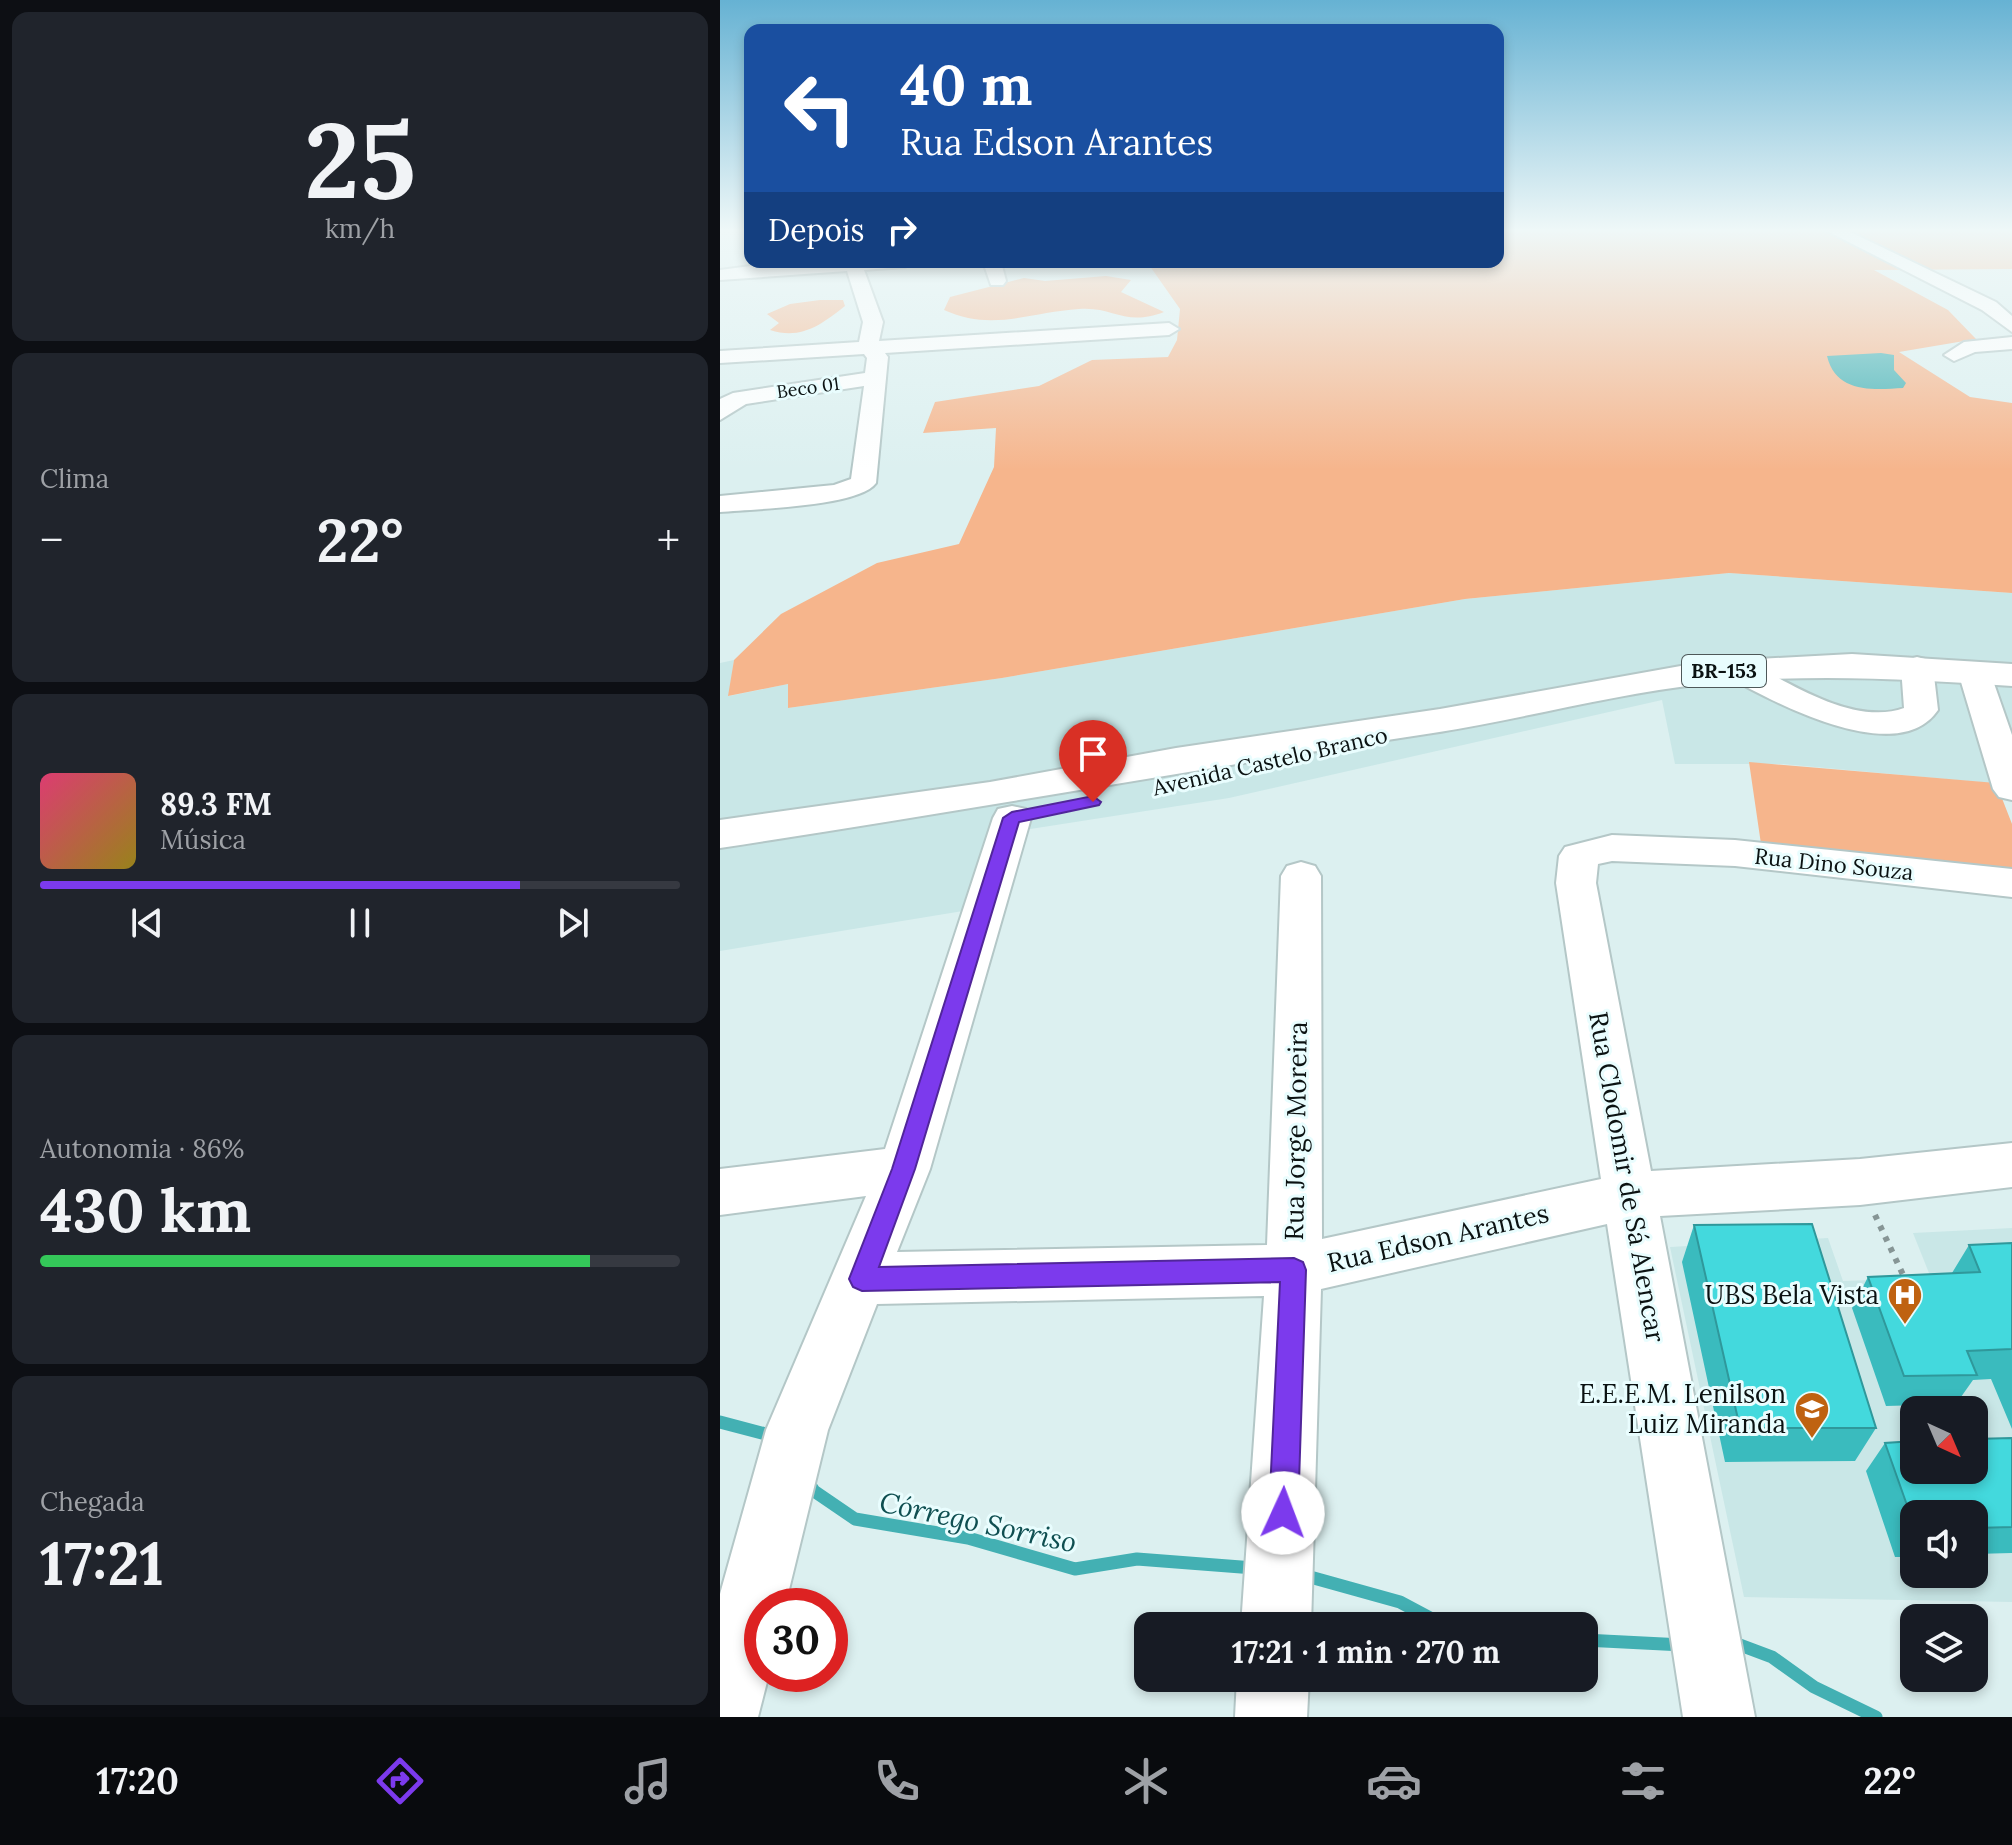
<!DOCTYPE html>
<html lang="pt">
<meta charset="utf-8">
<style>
:root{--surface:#171b24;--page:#20242c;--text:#f1f3f6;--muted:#9ea1a6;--line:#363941;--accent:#7c3aed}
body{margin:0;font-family:Lora,serif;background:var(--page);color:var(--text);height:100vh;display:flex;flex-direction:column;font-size:30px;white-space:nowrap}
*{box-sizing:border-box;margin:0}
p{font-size:26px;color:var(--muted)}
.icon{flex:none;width:44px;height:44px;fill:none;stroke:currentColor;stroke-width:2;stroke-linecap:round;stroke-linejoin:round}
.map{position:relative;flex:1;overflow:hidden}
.sheet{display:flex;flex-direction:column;gap:12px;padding:12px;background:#0d0f14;width:720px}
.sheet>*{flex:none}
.guide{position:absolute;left:24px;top:24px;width:760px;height:244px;border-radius:16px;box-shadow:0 4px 12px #0003;background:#1a4fa0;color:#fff;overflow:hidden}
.needle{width:52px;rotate:136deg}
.controls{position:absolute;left:1180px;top:1396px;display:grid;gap:16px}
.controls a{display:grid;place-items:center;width:88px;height:88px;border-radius:16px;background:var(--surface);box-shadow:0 4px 12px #0003;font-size:40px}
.speed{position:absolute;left:24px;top:1588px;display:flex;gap:16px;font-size:40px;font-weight:700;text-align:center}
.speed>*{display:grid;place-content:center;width:104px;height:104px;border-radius:50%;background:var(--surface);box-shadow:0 4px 12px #0003;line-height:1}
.speed .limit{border:12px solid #d22;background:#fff;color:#111}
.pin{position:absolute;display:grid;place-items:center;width:68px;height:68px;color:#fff;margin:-82px -34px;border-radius:50% 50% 50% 0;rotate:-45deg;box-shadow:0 0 8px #0007}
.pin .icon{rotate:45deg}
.me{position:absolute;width:88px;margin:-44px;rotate:2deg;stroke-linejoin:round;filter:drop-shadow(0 0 6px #0008)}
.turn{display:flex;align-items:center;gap:28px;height:168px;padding:0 24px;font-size:36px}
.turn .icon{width:104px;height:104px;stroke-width:2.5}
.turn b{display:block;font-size:56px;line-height:68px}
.then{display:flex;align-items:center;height:76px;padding:0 24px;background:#0003;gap:16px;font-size:30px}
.big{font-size:60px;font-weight:700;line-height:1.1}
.sheet .tile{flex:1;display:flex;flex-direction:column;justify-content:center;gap:12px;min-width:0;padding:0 28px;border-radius:16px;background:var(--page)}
.sheet .dial{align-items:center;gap:0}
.dial b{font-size:104px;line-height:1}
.song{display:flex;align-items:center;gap:24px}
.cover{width:96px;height:96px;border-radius:12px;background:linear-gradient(135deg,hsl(340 70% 55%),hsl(50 70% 35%))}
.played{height:8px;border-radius:4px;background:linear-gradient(90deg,var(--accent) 75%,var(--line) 75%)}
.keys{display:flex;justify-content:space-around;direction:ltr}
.heat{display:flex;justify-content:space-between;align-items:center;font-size:44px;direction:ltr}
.charge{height:12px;border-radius:6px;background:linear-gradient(90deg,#34c759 86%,var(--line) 0)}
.trip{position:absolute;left:414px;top:1612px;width:464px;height:80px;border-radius:16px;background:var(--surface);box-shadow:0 4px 12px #0003;font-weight:700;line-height:80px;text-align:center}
.tabs{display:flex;height:128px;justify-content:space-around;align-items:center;background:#090b0e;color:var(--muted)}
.tabs .icon{width:56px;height:56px}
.tabs .on{color:var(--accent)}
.tabs b{font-size:36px;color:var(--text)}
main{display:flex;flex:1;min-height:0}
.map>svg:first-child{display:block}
.built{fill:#c9e7e7;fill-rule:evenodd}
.green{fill:#f6b58c}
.water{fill:#43b0b3}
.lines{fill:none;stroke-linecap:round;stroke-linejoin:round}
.stream{stroke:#43b0b3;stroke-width:13}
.minor-casing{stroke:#b4c7c7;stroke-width:4}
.major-casing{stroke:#b4c7c7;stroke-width:4}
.path{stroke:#869595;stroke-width:6;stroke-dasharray:5 7;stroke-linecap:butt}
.minor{fill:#fff;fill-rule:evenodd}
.major{fill:#fff;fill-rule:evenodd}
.wall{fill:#3abbbe}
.building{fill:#43d9dd;stroke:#2f989b;stroke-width:2}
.route{fill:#7c3aed;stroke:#51269a;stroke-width:2}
.labels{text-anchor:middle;stroke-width:6;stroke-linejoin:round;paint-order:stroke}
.far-street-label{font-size:18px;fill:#0b1212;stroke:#e9fdfe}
.shield{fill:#e9fdfe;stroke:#4e5859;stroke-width:2}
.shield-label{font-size:20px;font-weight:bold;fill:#0b1212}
.street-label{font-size:22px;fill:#0b1212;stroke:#e9fdfe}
.near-street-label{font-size:26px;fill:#0b1212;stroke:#e9fdfe}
.near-poi-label{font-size:26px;fill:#0b1212;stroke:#e9fdfe;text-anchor:end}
.near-water-label{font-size:28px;font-style:italic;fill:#0f4f51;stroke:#e9fdfe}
</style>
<main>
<section class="sheet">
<div class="tile dial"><b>25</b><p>km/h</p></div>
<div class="tile"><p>Clima</p>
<div class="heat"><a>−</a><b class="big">22°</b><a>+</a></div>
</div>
<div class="tile">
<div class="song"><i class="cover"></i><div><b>89.3 FM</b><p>Música</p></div></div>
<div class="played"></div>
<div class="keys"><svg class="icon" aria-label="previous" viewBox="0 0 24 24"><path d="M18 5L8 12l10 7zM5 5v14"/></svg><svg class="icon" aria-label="pause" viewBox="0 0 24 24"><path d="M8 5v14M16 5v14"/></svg><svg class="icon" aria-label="next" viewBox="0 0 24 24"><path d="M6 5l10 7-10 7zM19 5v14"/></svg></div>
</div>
<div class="tile"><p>Autonomia · 86%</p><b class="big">430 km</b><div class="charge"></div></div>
<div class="tile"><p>Chegada</p><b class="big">17:21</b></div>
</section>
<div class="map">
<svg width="1292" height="1717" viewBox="0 0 1292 1717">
<rect width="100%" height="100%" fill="#dcf0f0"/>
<path class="built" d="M1009 573 1292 593V785L1062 764H955L942 700 509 798 272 835 249 910 0 951V663L14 660 9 696 68 684V708L282 678 745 599Z
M1292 1228V1602L1024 1597 950 1247 1108 1238 1123 1281 1211 1278 1193 1233ZM1194 1410H1254V1470H1194ZM1194 1514H1254V1574H1194Z"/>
<path class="green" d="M778 230H1292V269L1154 270 1228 310 1256 339 1179 352 1250 397 1292 403V593L1009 573 745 599 282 678 68 708V684L8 696 14 660 61 614 157 563 239 544 274 467 276 428 203 433 215 402 319 386 372 360 448 357 457 340 460 309 427 262H778Z
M386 276 411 280 401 292 444 312C405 327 393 306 359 309 310 312 272 332 224 310L230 297 304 278 325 281Z
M100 300H123L125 306C101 325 81 340 50 330L59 323 47 314 70 304Z
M1029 762 1276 783 1292 824V869L1041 844Z"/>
<path class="water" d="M1161 353 1174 355V370L1186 383 1183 388C1152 390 1116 393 1107 356Z"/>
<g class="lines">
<path class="stream" d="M0 1422 53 1436
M88 1482 94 1491 135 1519 248 1538 355 1569 417 1559 534 1568
M583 1575 680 1602 725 1626
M864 1640 963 1645
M1012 1642 1052 1657 1094 1687 1156 1717"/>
<g class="minor-casing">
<path id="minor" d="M1105 230H1126L1276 302 1292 316V332L1262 310Z
M61 262H194L185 267 144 270 163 322 159 341 449 323 459 329 449 335 165 353 168 357 156 483C139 507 31 509 0 512V496L114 485 131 479 144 386 26 404 0 420V399L13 393 145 373 147 358 144 354 0 363V351L139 342 143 322 127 271 0 280V270Z
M263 262H281L286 281 283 285H271Z
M1292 337V349L1255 352 1234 361 1224 355 1244 342Z
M1197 657 1209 660 1213 667 1218 710C1177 770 1052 701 1006 676L1002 669 1006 662 1018 659 1030 662C1070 684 1136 726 1184 708L1181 667 1185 660Z
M1254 662 1266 665 1270 672 1292 735V800L1279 797 1273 789 1238 672 1242 665Z
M292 806 306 809 311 818 210 1169 177 1252 547 1245 561 876 567 866 581 862 595 866 601 876 602 1239 881 1179 836 883 839 856 845 847 892 835 1015 840 1292 869V897L1015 866 892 861 878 864 876 883 931 1171 1140 1159 1292 1143V1187L1140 1205 940 1216 1035 1717H963L887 1224 601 1289 591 1626H521L544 1296 157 1304 108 1430 65 1606H42V1674H49L38 1717H0V1594L46 1430 146 1196 0 1215V1169L165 1149 273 818 278 809Z
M517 1678H589L587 1717H515Z"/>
</g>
<g class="major-casing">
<path id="major" d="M1132 654 1292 664V686C1189 679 1087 673 984 684 893 694 803 719 713 733 475 769 238 812 0 848V820L270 782 456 748 720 709 983 662Z"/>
</g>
<path class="path" d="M1155 1215 1185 1279"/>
<use href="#minor" class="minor"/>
<use href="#major" class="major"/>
</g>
<path class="wall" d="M974 1225 1156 1428 1135 1461 1005 1462 962 1262Z
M1292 1243V1429L1271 1379 1253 1380 1236 1404 1166 1406 1132 1308 1148 1277 1232 1273 1249 1245Z
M1292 1438V1553L1254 1554V1514H1194V1557H1175L1146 1471 1165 1443Z"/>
<path class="building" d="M1092 1224 1156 1428H1020L974 1225Z
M1292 1243V1349L1247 1351 1257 1375 1184 1376 1148 1277 1260 1272 1249 1245Z
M1292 1438V1527L1254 1528V1514H1194V1525L1165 1443 1194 1441V1470H1254V1439Z"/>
<linearGradient id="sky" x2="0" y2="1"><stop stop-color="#66b2d3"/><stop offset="0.49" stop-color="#eff8f8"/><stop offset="1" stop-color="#eff8f8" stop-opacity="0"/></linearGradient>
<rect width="1292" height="470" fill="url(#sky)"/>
<path class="route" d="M373 796 381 802 379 805 299 822 195 1169 159 1267 574 1258 583 1262 586 1270 578 1513 574 1524 563 1528 553 1524 549 1513 560 1282 142 1291 133 1287 129 1279 172 1169 283 818 292 812Z"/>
<defs>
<g id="hospital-pin" transform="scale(1.8)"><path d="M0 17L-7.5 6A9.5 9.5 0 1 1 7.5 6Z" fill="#bf6211" stroke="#e9fdfe"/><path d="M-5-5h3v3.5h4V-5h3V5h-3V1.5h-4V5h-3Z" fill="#fff"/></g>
<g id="school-pin" transform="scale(1.8)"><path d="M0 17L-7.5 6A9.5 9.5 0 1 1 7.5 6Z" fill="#bf6211" stroke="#e9fdfe"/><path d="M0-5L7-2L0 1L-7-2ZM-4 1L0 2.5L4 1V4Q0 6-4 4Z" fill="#fff"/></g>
</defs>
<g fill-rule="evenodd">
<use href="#hospital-pin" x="1185" y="1295"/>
<use href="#school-pin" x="1092" y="1409"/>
</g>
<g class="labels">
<g class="far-street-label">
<text transform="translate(88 388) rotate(-8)" y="6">Beco 01</text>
</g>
<rect class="shield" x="962" y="655" width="84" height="32" rx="6"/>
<g class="shield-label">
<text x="1004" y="678">BR-153</text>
</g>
<g class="street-label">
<text transform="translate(550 761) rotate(-13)" y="8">Avenida Castelo Branco</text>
<text transform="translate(1114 864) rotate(6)" y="8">Rua Dino Souza</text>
</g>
<g class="near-street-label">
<text transform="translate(576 1131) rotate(-89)" y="9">Rua Jorge Moreira</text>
<text transform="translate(907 1177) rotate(80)" y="9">Rua Clodomir de Sá Alencar</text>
<text transform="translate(718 1238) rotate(-13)" y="9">Rua Edson Arantes</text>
</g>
<g class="near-poi-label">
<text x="1159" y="1304">UBS Bela Vista</text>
<text x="1066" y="1403">E.E.E.M. Lenilson<tspan x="1066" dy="30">Luiz Miranda</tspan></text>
</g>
<g class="near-water-label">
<text transform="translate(258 1522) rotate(12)" y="10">Córrego Sorriso</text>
</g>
</g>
</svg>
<div class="controls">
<a><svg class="needle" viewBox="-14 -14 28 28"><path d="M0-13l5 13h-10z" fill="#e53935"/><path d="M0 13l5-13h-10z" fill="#9ea1a6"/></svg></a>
<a><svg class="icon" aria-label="sound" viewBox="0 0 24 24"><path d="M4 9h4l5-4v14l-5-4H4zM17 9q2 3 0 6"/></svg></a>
<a><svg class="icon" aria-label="layers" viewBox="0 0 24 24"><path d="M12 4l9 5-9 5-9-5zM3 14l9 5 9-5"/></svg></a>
</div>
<div class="speed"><div class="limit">30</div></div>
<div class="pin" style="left:373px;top:802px;background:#d93025"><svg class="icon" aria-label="arrive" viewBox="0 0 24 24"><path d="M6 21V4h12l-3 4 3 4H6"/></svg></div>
<svg class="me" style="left:563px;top:1513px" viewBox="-20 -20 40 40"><circle r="19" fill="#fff"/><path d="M0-13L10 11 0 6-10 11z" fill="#7c3aed"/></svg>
<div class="trip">17:21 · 1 min · 270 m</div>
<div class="guide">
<div class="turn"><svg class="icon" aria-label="left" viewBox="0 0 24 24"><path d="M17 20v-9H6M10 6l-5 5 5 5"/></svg><div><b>40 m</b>Rua Edson Arantes</div></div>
<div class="then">Depois<svg class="icon" aria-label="right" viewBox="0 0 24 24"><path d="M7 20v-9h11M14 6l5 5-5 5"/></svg></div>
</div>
</div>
</main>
<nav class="tabs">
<b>17:20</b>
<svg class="icon on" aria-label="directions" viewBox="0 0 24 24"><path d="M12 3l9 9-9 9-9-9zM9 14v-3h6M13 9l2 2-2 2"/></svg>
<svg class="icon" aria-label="music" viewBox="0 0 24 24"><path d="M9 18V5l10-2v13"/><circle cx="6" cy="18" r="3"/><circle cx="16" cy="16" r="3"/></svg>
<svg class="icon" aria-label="phone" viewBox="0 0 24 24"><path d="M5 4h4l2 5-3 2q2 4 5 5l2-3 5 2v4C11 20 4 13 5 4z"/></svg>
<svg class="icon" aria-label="climate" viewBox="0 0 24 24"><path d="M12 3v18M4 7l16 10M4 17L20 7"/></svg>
<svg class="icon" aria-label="car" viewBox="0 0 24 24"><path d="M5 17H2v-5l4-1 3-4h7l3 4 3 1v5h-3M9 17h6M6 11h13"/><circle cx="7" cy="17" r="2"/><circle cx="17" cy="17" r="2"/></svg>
<svg class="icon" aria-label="filters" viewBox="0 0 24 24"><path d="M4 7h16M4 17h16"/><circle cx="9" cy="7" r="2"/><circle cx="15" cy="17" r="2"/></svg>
<b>22°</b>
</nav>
